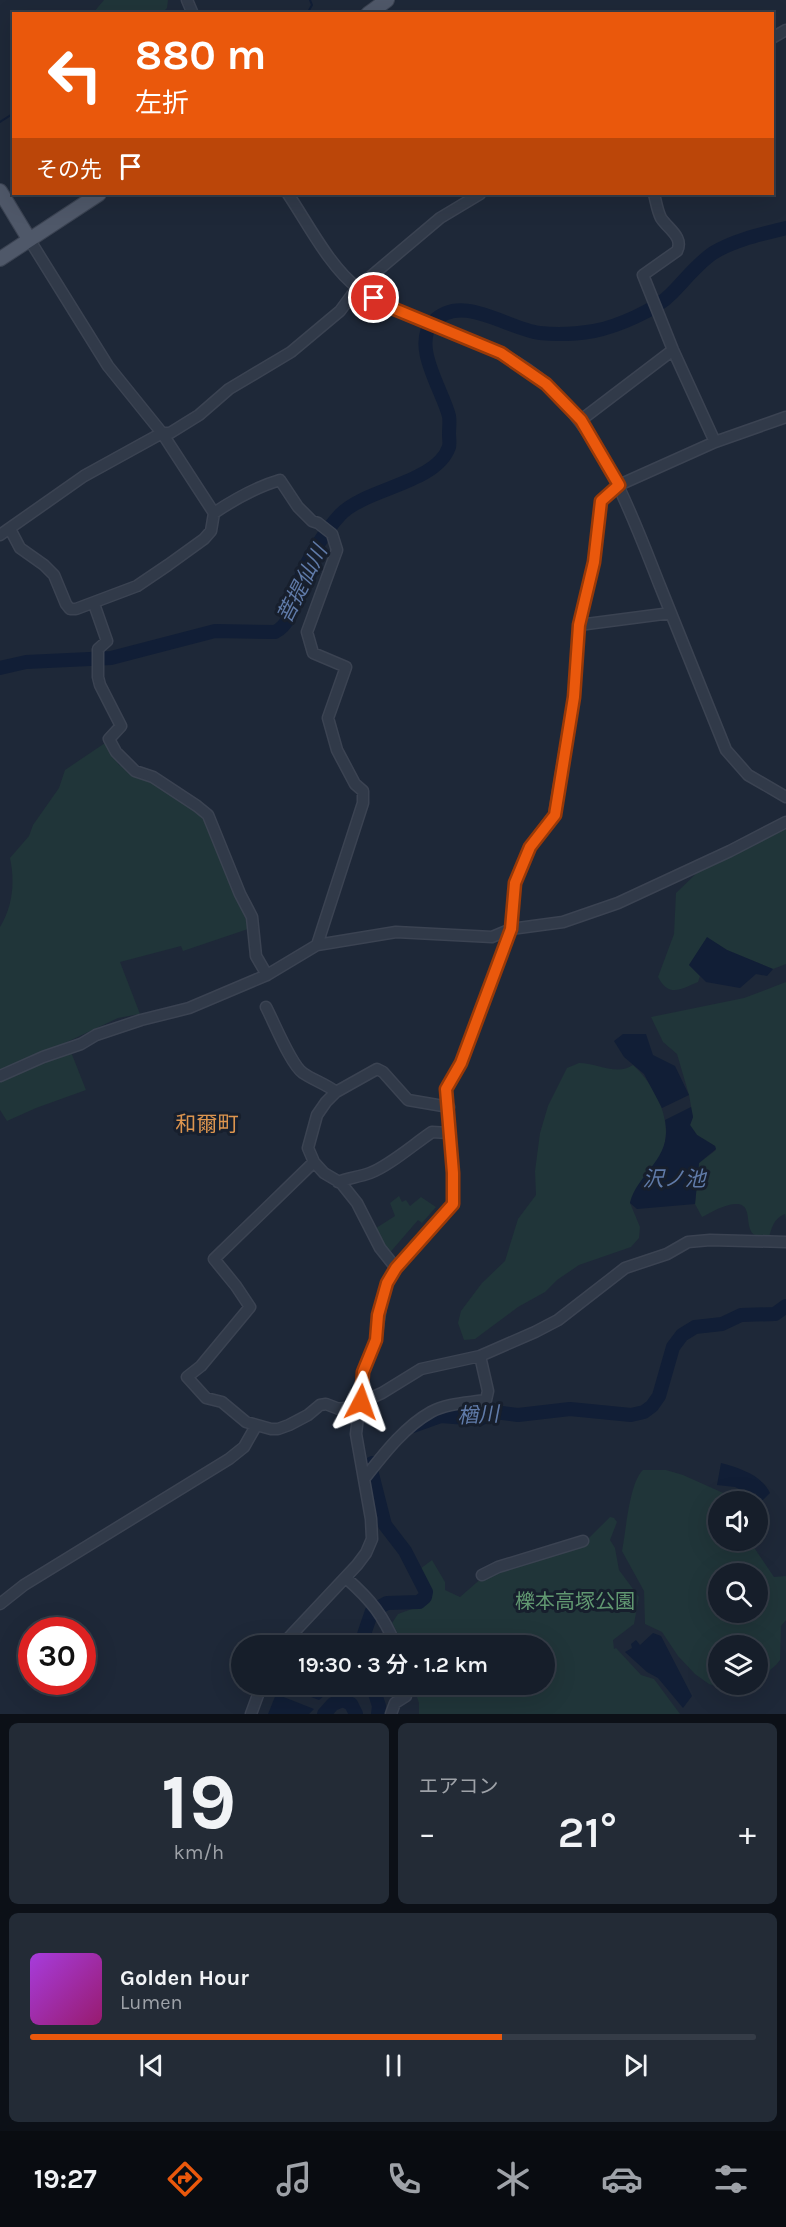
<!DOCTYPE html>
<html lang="ja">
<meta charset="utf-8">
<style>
:root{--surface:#161e2a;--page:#232b36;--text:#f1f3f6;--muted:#9ea2a8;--line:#353c47;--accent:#ea580c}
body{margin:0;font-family:Karla,"Noto Sans JP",sans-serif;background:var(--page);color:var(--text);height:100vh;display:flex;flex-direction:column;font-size:22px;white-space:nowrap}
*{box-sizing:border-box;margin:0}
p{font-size:20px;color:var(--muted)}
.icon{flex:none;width:33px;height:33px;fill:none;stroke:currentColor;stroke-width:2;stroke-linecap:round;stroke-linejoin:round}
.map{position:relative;height:1714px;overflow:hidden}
.panel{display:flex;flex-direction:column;gap:9px;padding:9px;background:#0c1017;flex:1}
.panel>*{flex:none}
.banner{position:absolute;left:12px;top:12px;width:762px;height:183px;border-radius:0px;box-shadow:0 6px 24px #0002,0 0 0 2px var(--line);background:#ea580c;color:#fff;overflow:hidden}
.tools{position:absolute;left:708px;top:1491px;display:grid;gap:12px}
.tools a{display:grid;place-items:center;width:60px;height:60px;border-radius:50%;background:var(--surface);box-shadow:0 6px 24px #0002,0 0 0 2px var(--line);font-size:30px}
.speed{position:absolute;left:18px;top:1617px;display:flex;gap:12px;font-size:30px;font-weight:700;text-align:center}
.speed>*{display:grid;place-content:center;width:78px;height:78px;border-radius:50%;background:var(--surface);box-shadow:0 6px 24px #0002,0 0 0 2px var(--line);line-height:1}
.speed .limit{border:9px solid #d22;background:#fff;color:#111}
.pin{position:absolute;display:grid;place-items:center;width:51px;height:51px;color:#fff;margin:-26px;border:3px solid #fff;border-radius:50%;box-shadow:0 2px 6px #0007}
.me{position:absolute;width:66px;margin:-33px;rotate:4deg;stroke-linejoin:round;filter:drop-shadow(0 0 4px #0008)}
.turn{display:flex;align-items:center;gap:21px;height:126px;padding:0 24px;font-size:27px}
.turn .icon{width:78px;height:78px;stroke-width:2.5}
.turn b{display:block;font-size:42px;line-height:51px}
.then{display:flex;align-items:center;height:57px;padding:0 24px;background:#0003;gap:12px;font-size:22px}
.big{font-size:45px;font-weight:600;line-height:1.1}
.panel .card{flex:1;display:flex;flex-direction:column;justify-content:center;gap:9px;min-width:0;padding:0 21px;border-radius:9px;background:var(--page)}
.panel .dial{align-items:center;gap:0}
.dial b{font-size:78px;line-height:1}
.song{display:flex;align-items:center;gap:18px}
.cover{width:72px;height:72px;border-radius:9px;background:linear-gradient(135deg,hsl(280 70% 55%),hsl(320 70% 35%))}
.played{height:6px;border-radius:3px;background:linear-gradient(90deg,var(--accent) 65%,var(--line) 65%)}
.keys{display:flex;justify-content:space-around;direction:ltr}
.heat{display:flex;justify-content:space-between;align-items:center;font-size:33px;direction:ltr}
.panel .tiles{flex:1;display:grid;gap:9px;grid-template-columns:1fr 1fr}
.card:last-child{grid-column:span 2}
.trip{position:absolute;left:231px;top:1635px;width:324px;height:60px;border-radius:30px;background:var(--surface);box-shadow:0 6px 24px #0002,0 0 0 2px var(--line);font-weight:600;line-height:60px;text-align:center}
.menu{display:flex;height:96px;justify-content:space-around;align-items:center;background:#090c11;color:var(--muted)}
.menu .icon{width:42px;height:42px}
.menu .on{color:var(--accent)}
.menu b{font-size:27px;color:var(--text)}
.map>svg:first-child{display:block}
.green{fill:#203539;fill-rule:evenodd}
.water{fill:#111e36}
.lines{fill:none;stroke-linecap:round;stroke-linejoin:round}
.stream{stroke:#111e36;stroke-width:2}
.river{stroke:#111e36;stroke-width:14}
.minor-casing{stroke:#3b4352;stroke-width:13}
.major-casing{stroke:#3b4352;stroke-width:16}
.minor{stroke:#313a49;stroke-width:10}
.major{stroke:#4f5869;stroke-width:14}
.route-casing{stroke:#983908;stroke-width:15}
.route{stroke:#ea580c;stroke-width:10}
.labels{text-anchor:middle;stroke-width:6;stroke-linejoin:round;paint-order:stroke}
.park-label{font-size:20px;fill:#619871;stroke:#171f2d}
.water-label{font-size:21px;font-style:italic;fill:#607ba9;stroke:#171f2d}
.neighbourhood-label{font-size:21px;fill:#dd954f;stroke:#171f2d}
</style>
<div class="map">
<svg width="786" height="1714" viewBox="0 0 786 1714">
<rect width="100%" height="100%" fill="#1e2838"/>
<path class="green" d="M104 0H168L167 8 162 13H93Z
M105 743 119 765 135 771 200 813 209 828 229 882 247 916 248 929 183 951 181 946 120 962 140 1014 118 1018 67 1042 86 1090 36 1108 7 1121 0 1110V927C13 906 15 881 10 858L29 836 33 825 59 788 65 770Z
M786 826V964L773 969 727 950 707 938 689 965 700 976 698 982C681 989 669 998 658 977L674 934 676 893 703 867Z
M786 982V1220L785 1214C774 1218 772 1227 769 1237 733 1242 763 1197 729 1205 720 1207 710 1213 702 1217L695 1204 699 1163 716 1150 715 1146 697 1135 690 1125 693 1117 689 1095 677 1054 663 1042 651 1017 744 998Z
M579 1063C597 1063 617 1076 633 1065 657 1087 676 1126 660 1157 651 1176 636 1180 630 1203L640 1227 639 1238 631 1247 579 1265 557 1280 545 1292 518 1307 475 1339 464 1340 458 1323 461 1311 482 1283 505 1261 518 1219 536 1195 535 1171 540 1133 548 1106 567 1068Z
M399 1196 402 1202 406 1200 410 1206 421 1197 436 1207 422 1223 418 1220 387 1256 373 1230 395 1216 390 1203Z
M643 1470H666L683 1475 721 1492 747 1501 718 1502V1540L752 1541 753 1546 774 1577 786 1576V1620L781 1626 780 1660 776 1665 758 1680V1646H718V1684L751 1685 734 1692 709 1684 695 1674 678 1656 662 1632 645 1624 644 1591 622 1551C626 1532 629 1483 643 1470ZM718 1574H758V1612H718Z
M610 1517 614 1518 617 1522 610 1540 615 1548 619 1570 639 1597 634 1624 613 1640 614 1649 616 1648 641 1675 654 1679 680 1714H419V1703L413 1685 544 1684V1646L404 1645 392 1623 398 1614 423 1605 431 1588 420 1569 432 1560 445 1582V1590L460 1597 484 1576 587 1540Z"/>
<path class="water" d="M707 937 727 950 773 969 767 976 756 974 740 988 706 982 689 965Z
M623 1034H646L653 1055 675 1066 689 1095 662 1108 644 1074 624 1057 614 1041Z
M691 1107 693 1117 690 1125 697 1135 715 1146 716 1149 699 1163 695 1204 637 1209 630 1203C638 1172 673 1159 665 1120Z
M721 1463C739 1468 762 1475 770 1493L762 1501 755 1493 753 1496 735 1487 717 1485Z
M653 1633 661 1636 692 1696 683 1708 658 1678 647 1672 625 1652 632 1648 631 1644 636 1640 640 1645Z
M279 1685H346L337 1686 319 1700Z
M276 1694 314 1709 309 1714H268Z"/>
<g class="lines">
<path class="stream" d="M307 14 312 5 310 0
M0 122 14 113"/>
<path class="river" d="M0 668 26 662 111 658 215 631 275 632C295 622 293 595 301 577 308 558 326 530 340 515 365 488 436 484 449 447 450 443 449 438 449 434 449 428 450 421 449 416 443 391 411 345 433 322 462 292 507 329 540 333 557 335 576 334 594 331 616 327 656 310 671 294 685 280 697 264 713 253 734 240 762 234 786 228
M413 1426 441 1416 480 1419 495 1412 518 1415 570 1409 631 1415 644 1412 652 1406 659 1396 673 1347 682 1335 695 1327 722 1324 741 1315 775 1314 786 1306
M360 1646 372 1611 387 1603 419 1602 425 1597 426 1592 405 1551 385 1525 370 1466 372 1463
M372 1684 379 1706 378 1714
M324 1714 333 1704 343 1700 351 1704 356 1714"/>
<g class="minor-casing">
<path id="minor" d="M187 0 193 14
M772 38 786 30
M288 194C307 222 331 269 358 288 416 329 494 336 547 385 606 440 631 513 660 586 682 640 704 695 726 750L748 775 786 797
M654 194C656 201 657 210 661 218 668 229 684 237 677 251L643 275 673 350 715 442
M581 420 673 350
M214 513C235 499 256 487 280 480L298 507 312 521 318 523 332 534 337 550 307 632 313 653 346 667 328 718 337 750 355 784 363 791V803L317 945
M10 529 20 548 44 565 54 575 66 604 70 609H76L137 586 168 565 204 539 211 531 214 513 162 433 108 366 29 239
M0 535 84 476 162 433H170L199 415 229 389 291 352 340 311 357 288 440 218 480 194
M94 604 107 641 98 649V677L100 685 121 726 109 739 116 752 135 771 153 777 197 806 208 815 240 894 252 917 256 956 267 975
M579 625 671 613
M266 1007C274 1022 291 1065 303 1073 313 1080 326 1084 336 1092
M0 1076 43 1057 81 1044 96 1035 141 1020 189 1008 267 975 317 945 396 932 492 937 511 929 563 922 618 903 730 851 786 822
M314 1162 214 1259 236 1286 250 1307 201 1366 187 1377 206 1398 222 1402 246 1422 271 1429H278L289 1425 308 1415 320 1405 326 1404 339 1409 353 1406 382 1393 421 1369 480 1356
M338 1182C348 1178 359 1177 370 1173 389 1166 414 1144 432 1132L449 1133
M396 1268 380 1248 357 1203 341 1183 324 1173 314 1162 308 1148 317 1115 326 1102 336 1092 377 1069 383 1072 408 1100 449 1107
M364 1479C383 1455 404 1427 431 1412 447 1403 468 1403 486 1400L488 1391 480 1356 535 1332 558 1320 625 1268 667 1254 688 1242 710 1240 786 1242
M482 1575 498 1567 583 1541
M346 1578C371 1600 383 1615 396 1646
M0 1604 24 1585 229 1459 244 1447 256 1426
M281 1646 357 1565 366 1553 372 1539 371 1519 356 1434 363 1372 376 1340 382 1299 387 1283 396 1268 453 1204V1173L446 1089 461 1063 511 929 515 883 530 847 554 815 574 697 579 625 594 562 601 501 619 485 715 442 786 417
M251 1714 262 1684
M391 1714 395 1703 406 1696 408 1684"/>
</g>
<g class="major-casing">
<path id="major" d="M368 14 387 0
M0 191 29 239
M0 259 99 194"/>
</g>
<use href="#minor" class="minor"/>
<use href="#major" class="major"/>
</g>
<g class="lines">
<g class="route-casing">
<path id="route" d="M361 1402 363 1372 376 1340 378 1315 387 1283 396 1268 453 1204V1173L446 1089 461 1063 511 929 515 883 530 847 555 815 574 697 579 625 594 562 601 501 619 485 581 420 546 384 501 353 392 308 374 298"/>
</g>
<use href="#route" class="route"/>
</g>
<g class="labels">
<g class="park-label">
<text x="575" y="1608">櫟本高塚公園</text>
</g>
<g class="water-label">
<text transform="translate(302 584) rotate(-63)" y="7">菩提仙川</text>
<text x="674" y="1186">沢ノ池</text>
<text transform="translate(478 1415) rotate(-3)" y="7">楢川</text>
</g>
<g class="neighbourhood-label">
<text x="207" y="1131">和爾町</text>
</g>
</g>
</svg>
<div class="tools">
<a><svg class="icon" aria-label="sound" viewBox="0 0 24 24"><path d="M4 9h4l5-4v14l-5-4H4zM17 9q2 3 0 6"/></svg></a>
<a><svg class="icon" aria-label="search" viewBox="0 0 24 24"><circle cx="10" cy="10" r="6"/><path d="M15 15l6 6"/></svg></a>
<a><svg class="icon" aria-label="layers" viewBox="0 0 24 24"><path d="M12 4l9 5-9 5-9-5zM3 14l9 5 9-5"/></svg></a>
</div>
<div class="speed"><div class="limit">30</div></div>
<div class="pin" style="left:374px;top:298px;background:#d93025"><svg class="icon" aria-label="arrive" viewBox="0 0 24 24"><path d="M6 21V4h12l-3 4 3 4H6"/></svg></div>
<svg class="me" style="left:361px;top:1402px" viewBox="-20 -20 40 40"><path d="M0-17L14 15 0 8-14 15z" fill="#ea580c" stroke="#fff" stroke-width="4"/></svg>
<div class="trip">19:30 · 3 分 · 1.2 km</div>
<div class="banner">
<div class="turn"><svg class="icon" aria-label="left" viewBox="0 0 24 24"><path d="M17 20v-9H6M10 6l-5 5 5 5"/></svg><div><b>880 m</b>左折</div></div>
<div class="then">その先<svg class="icon" aria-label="arrive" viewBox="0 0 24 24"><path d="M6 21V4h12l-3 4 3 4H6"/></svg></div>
</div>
</div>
<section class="panel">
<div class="tiles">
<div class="card dial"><b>19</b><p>km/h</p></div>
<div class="card"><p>エアコン</p>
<div class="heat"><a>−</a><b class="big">21°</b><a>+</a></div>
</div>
<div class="card">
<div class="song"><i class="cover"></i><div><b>Golden Hour</b><p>Lumen</p></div></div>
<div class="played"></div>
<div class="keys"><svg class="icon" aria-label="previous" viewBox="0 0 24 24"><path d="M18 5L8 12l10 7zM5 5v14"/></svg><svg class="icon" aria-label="pause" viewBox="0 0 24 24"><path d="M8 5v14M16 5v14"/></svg><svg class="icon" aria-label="next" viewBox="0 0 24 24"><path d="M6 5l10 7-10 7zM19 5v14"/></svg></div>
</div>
</div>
</section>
<nav class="menu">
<b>19:27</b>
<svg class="icon on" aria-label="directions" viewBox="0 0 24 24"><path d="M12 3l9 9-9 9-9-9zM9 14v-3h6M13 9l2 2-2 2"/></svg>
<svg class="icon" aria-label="music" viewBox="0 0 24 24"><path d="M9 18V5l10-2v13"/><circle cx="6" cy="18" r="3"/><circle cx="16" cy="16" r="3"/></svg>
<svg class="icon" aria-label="phone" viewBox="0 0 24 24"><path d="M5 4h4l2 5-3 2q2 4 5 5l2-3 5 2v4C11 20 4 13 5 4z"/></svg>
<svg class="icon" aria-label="climate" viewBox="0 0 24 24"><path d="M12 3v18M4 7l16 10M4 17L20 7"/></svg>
<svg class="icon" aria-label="car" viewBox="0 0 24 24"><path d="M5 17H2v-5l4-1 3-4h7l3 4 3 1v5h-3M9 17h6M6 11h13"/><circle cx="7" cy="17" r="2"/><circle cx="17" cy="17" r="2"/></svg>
<svg class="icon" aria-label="filters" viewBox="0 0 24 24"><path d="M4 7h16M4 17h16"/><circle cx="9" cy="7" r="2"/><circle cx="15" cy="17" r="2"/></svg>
</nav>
